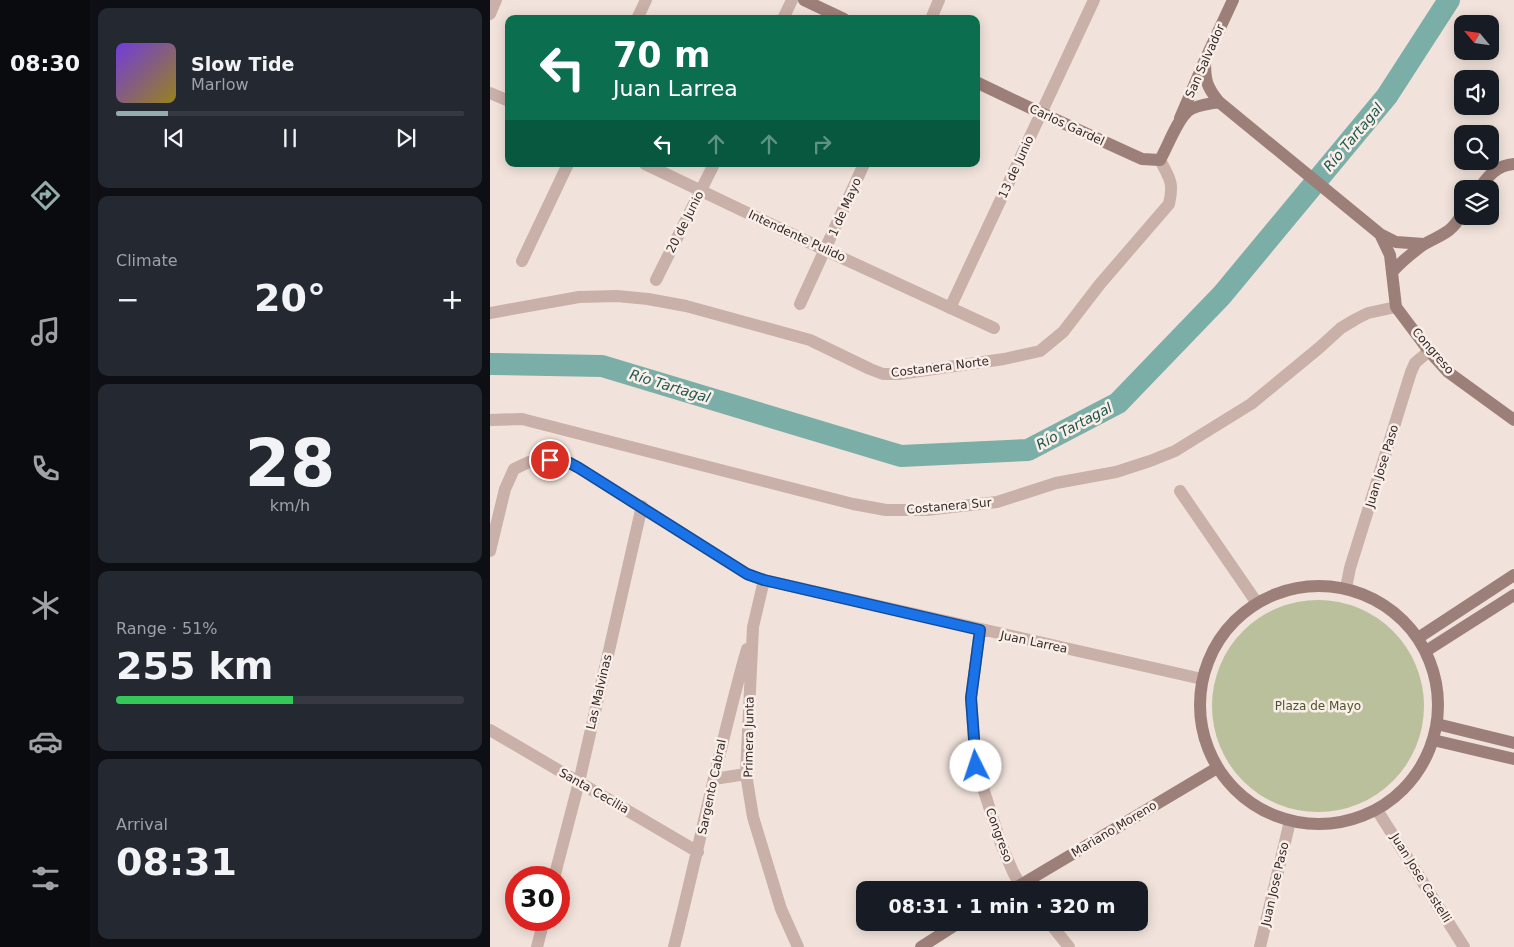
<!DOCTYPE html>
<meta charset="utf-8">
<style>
:root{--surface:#171b24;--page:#242831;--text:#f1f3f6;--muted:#9ea1a6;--line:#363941;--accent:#92adab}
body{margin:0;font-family:"DejaVu Sans",sans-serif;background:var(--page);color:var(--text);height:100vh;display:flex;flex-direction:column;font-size:19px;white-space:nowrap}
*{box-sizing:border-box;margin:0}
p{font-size:16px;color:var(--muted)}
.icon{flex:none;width:28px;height:28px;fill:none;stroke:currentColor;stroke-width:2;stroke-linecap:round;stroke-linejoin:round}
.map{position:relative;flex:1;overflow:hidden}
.panel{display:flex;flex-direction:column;gap:8px;padding:8px;background:#0d0f14;width:400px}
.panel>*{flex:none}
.guide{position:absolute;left:15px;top:15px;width:475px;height:152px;border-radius:10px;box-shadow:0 2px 12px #0003;background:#0b6e4f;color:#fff;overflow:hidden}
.needle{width:32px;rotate:299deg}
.controls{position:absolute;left:964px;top:15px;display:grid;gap:10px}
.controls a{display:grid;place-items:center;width:45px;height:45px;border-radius:10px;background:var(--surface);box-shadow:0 2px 12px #0003;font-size:25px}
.speed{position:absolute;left:15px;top:866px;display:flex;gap:10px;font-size:25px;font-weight:700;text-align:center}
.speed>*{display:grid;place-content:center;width:65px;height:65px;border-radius:50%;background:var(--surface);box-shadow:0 2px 12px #0003;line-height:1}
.speed .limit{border:8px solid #d22;background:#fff;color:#111}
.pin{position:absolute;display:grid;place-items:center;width:42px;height:42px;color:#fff;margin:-21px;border:2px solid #fff;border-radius:50%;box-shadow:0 1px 5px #0007}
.me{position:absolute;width:55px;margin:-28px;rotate:356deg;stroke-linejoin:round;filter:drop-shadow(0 0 4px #0008)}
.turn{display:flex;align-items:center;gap:18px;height:105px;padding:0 25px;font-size:22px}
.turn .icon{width:65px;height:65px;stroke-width:2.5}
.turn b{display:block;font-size:35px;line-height:42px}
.lanes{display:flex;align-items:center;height:48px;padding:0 25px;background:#0003;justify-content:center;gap:25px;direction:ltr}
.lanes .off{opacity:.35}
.big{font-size:38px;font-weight:600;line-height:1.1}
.panel .card{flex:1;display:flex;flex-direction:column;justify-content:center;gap:8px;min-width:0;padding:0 18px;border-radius:10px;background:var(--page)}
.panel .dial{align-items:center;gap:0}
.dial b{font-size:65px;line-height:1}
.song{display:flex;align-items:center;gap:15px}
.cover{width:60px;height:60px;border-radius:8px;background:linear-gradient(135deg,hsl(260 70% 55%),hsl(50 70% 35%))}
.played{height:5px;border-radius:2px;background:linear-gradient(90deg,var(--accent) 15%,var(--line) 15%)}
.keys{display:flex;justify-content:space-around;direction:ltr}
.heat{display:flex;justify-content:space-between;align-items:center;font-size:28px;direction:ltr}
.charge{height:8px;border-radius:4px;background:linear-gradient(90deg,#34c759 51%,var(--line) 0)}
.trip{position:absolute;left:366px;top:881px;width:292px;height:50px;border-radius:10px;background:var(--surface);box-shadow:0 2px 12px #0003;font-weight:600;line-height:50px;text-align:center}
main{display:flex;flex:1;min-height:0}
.tab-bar{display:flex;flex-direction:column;width:90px;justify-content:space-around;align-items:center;background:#090b0e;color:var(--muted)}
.tab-bar .icon{width:35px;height:35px}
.tab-bar .current{color:var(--accent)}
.tab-bar b{font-size:22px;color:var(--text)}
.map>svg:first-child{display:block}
.green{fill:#bbc09c}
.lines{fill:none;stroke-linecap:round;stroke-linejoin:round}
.river{stroke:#7baea6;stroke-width:22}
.street{stroke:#c9b0a8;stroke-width:12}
.secondary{stroke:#9d7f79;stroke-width:12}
.route-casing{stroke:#114b97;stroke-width:12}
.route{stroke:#1a73e8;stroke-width:9}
.labels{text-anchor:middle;stroke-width:5;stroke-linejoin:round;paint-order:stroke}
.street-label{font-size:12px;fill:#362a28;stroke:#f9eee8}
.park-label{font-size:12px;fill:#4d542c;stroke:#f9eee8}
.water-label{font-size:14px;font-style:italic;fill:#1e574f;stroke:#f9eee8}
</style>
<main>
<nav class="tab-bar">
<b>08:30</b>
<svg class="icon current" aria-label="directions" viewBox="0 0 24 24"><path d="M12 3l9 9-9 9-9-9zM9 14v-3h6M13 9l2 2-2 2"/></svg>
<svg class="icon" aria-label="music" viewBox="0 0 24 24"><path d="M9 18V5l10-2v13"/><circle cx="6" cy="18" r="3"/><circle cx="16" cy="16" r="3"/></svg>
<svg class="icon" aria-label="phone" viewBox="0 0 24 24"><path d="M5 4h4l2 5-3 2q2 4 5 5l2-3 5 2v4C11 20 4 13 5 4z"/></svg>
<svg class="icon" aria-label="climate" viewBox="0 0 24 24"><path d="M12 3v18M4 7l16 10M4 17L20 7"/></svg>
<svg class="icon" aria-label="car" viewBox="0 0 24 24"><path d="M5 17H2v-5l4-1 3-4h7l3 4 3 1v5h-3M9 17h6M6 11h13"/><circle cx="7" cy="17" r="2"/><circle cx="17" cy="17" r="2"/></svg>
<svg class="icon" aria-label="filters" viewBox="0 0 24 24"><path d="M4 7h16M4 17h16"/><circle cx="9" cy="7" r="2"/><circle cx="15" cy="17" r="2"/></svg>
</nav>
<section class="panel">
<div class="card">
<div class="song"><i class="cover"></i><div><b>Slow Tide</b><p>Marlow</p></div></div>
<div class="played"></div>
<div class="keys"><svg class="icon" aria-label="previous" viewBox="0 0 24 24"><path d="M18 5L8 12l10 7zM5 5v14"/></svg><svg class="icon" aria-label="pause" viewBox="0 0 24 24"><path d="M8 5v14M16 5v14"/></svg><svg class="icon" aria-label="next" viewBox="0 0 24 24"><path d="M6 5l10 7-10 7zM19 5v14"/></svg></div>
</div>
<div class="card"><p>Climate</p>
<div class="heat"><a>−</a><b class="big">20°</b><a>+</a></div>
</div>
<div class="card dial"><b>28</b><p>km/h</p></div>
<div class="card"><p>Range · 51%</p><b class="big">255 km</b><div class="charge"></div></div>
<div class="card"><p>Arrival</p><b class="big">08:31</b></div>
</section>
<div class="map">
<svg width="1024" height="947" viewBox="0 0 1024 947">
<rect width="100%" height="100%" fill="#f1e3db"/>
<path class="green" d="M722 706a106 106 0 1 1 212 0a106 106 0 1 1-212 0Z"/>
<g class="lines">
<path class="river" d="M0 364 112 366 411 456 538 450 628 403 732 295 897 96 959 0"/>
<path class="street" d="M0 14 6 0
M147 19 156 0
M293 19 302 0
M441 19 449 0
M0 93 19 101
M155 164 335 250 504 328
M32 261 78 164
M166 280 224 164
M310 304 374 164
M460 308 604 0
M0 313 89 297 127 296 158 299 196 306 320 340 380 369 393 374H409L514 359 550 351 573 332 610 284 679 204C684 183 680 179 670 160
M0 420 32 419 363 504 396 510H436L507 502 566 483 626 472 660 461 685 451 761 404 829 348 851 328 866 319 878 313 906 307
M690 491 767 603
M0 551 15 489 24 469 39 462 59 460 77 462 89 468 257 574 274 580 712 679
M274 580 263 627 256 774 263 817 291 909 308 947
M856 588 860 568 921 372 925 363 939 351
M490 630 481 698 486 766 511 844 523 872 533 890
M0 730 208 852
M224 779 256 774
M887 810 974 947
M64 878 89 782 152 506
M559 922 579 947
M47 947 54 920
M184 947C209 848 229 747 257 649
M770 947 800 821"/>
<path class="secondary" d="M314 0 354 19
M715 60C715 80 716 86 729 102L890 234 906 242 934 244
M486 82 551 113 652 159 670 160C678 146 687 120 698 111 706 105 719 104 729 102
M690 118 715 60 743 0
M989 189C998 176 1007 165 1024 164
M890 234 900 255 906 307 939 351 958 372 1024 420
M903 271C912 261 922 253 933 245 951 234 960 235 972 214
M710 705a119 119 0 1 1 238 0a119 119 0 1 1-238 0Z
M928 638 1024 575
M936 651 1024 595
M947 724 1024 743
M943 740 1024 759
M522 890 727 768
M431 947 470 922"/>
</g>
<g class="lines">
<g class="route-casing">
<path id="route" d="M60 460 78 462 89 468 257 574 274 580 490 630 481 698 486 766"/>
</g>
<use href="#route" class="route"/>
</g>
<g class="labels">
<g class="street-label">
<text transform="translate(715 61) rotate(-66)" y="4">San Salvador</text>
<text transform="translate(577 125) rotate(25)" y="4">Carlos Gardel</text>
<text transform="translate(526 167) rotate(-65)" y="4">13 de Junio</text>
<text transform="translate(355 207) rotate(-66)" y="4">1 de Mayo</text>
<text transform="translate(195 222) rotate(-63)" y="4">20 de Junio</text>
<text transform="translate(307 236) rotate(25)" y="4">Intendente Pulido</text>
<text transform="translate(943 351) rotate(49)" y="4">Congreso</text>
<text transform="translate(450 367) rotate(-7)" y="4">Costanera Norte</text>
<text transform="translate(892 466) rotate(-73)" y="4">Juan Jose Paso</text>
<text transform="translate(459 506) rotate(-5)" y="4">Costanera Sur</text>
<text transform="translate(544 642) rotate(12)" y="4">Juan Larrea</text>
<text transform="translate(109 692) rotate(-77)" y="4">Las Malvinas</text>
<text transform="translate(259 737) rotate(-89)" y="4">Primera Junta</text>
<text transform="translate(222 787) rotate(-78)" y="4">Sargento Cabral</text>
<text transform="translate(104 791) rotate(30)" y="4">Santa Cecilia</text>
<text transform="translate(624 829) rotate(-31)" y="4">Mariano Moreno</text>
<text transform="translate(509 835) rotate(70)" y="4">Congreso</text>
<text transform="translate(931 878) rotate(58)" y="4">Juan Jose Castelli</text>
<text transform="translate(785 884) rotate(-77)" y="4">Juan Jose Paso</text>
</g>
<g class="park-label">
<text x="828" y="710">Plaza de Mayo</text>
</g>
<g class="water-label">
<text transform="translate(863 137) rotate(-50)" y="5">Río Tartagal</text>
<text transform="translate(180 386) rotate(17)" y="5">Río Tartagal</text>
<text transform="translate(584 426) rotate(-28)" y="5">Río Tartagal</text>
</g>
</g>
</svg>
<div class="controls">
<a><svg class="needle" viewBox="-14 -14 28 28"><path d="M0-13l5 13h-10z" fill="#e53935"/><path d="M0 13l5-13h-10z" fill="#9ea1a6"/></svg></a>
<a><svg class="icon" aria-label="sound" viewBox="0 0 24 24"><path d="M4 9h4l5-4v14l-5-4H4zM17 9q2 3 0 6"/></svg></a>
<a><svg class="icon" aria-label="search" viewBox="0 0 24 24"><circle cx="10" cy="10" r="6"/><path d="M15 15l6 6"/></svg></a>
<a><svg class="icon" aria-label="layers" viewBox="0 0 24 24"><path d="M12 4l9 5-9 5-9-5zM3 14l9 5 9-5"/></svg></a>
</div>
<div class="speed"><div class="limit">30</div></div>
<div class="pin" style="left:60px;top:460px;background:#d93025"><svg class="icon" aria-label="arrive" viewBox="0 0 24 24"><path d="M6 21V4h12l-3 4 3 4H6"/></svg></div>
<svg class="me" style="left:486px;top:766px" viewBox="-20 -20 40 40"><circle r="19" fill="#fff"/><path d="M0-13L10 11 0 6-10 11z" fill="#1a73e8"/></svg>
<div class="trip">08:31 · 1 min · 320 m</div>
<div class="guide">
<div class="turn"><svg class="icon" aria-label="left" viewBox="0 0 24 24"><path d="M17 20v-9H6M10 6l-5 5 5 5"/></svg><div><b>70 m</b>Juan Larrea</div></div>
<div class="lanes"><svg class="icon" aria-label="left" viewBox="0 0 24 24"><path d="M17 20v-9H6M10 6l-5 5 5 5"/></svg><svg class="icon off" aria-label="ahead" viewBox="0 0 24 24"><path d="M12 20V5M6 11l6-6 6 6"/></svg><svg class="icon off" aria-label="ahead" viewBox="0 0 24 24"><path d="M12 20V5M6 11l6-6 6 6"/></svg><svg class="icon off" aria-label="right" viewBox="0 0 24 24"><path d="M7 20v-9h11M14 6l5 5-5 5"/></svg></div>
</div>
</div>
</main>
